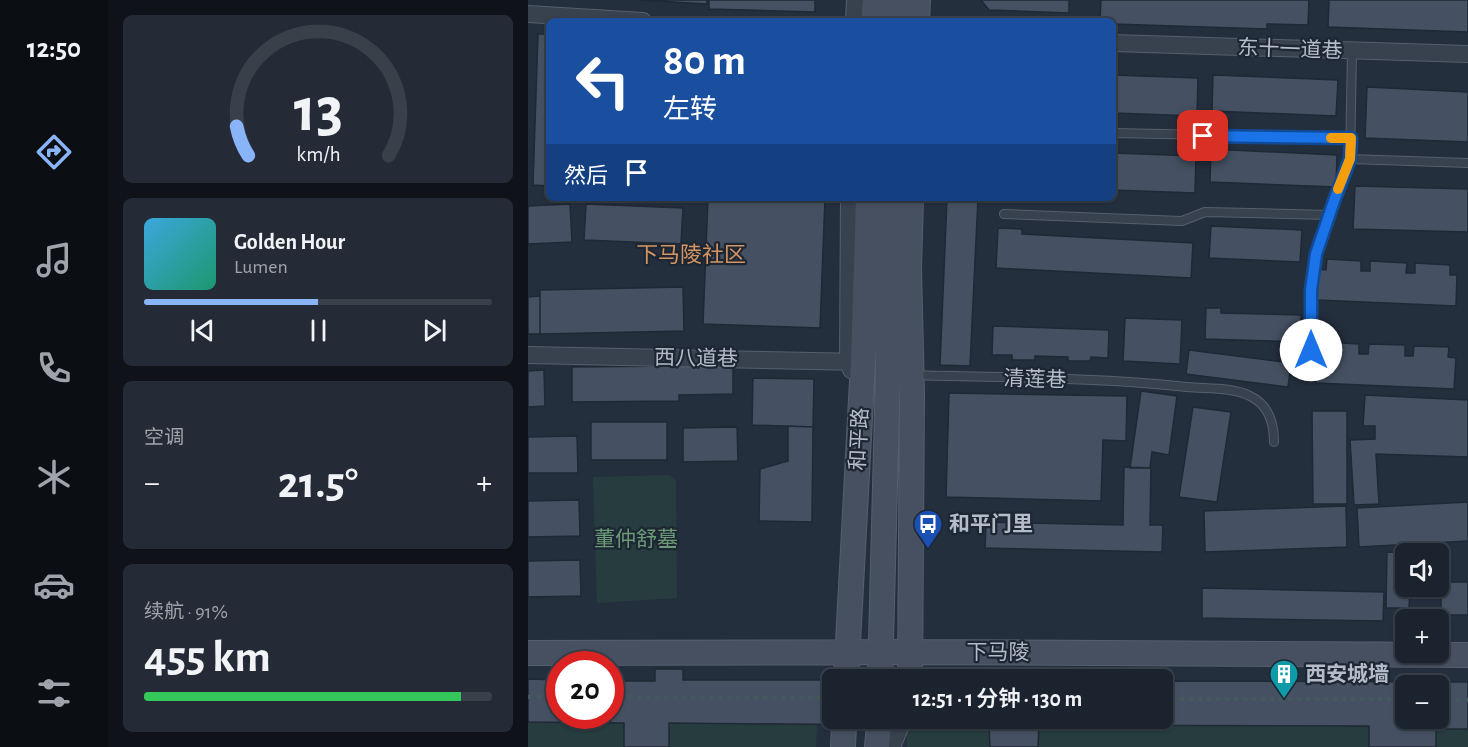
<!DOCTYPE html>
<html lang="zh">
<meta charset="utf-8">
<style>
:root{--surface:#1b232e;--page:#242b36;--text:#f1f3f6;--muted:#a0a4aa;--line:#39404a;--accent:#8ab4f8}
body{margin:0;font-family:"Alegreya Sans","Noto Sans SC",sans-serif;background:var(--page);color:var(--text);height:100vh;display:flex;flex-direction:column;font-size:22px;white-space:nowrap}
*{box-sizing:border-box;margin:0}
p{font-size:20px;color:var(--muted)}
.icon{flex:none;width:33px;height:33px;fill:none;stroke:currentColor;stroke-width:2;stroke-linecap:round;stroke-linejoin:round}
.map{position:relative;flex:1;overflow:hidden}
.details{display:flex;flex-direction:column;gap:15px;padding:15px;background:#0f1319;width:420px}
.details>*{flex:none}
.banner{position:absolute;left:18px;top:18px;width:570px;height:183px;border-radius:9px;box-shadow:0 2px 4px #0004,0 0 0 2px var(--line);background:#1a4fa0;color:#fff;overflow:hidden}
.controls{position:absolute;left:867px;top:543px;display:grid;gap:12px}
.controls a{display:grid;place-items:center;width:54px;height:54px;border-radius:9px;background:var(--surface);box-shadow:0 2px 4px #0004,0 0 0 2px var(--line);font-size:30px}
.speed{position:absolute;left:18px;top:651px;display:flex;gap:12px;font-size:30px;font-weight:700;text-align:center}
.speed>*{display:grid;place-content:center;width:78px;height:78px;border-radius:50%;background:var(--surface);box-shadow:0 2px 4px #0004,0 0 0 2px var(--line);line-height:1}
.speed .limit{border:9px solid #d22;background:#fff;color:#111}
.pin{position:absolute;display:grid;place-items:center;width:51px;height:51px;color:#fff;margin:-26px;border-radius:12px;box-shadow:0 3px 9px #0006}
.me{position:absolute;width:66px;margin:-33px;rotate:0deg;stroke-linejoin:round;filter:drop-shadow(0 0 4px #0008)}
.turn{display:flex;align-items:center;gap:21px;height:126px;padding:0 18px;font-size:27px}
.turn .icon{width:78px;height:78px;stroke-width:2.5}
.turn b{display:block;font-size:42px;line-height:51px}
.then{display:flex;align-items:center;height:57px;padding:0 18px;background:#0003;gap:12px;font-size:22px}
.big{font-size:45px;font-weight:600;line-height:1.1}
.details .widget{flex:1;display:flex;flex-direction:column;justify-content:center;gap:9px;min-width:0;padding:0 21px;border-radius:9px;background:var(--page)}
.details .dial{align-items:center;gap:0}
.dial svg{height:156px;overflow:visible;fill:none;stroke:var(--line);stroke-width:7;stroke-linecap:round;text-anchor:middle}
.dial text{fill:var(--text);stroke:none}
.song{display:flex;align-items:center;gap:18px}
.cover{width:72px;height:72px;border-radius:9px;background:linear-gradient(135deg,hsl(200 70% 55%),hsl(160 70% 35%))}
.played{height:6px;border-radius:3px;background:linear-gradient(90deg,var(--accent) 50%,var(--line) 50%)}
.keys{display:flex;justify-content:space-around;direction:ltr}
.heat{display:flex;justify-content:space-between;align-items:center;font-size:33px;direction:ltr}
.charge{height:9px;border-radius:4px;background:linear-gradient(90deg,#34c759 91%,var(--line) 0)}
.trip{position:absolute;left:294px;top:669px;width:351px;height:60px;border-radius:9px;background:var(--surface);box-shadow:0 2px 4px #0004,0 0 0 2px var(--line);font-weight:600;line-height:60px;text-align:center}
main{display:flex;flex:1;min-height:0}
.dock{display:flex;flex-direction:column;width:108px;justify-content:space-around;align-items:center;background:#0b0e12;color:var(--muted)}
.dock .icon{width:42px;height:42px}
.dock .selected{color:var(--accent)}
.dock b{font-size:27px;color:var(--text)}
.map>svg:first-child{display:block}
.green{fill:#263c3f}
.building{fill:#455162;stroke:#1f2835;stroke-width:1.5;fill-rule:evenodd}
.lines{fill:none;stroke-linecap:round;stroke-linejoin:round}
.lane-casing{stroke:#565f6c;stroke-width:10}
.street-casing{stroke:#565f6c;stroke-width:18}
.secondary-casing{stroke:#565f6c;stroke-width:26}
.path{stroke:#44595c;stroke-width:4;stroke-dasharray:4.5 4.5;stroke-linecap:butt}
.lane{stroke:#38414e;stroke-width:8}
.street{stroke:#38414e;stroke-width:16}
.secondary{stroke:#465061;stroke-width:24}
.route-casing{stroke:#114b97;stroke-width:15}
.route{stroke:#1a73e8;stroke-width:10}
.slow{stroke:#f59e0b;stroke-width:10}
.labels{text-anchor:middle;stroke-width:4.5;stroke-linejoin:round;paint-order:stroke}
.street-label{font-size:21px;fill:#b4bcc9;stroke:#1d2633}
.poi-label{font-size:21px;font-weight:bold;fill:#b4bcc9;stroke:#1d2633;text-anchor:start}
.park-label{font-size:21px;fill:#6b9a76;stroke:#1d2633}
.neighbourhood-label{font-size:22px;fill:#d59563;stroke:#1d2633}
</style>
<main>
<nav class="dock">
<b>12:50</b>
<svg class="icon selected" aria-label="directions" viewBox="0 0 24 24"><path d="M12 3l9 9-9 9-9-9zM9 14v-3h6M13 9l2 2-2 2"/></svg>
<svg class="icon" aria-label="music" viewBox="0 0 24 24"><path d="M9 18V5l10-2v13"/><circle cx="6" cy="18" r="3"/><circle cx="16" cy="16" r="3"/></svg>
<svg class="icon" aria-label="phone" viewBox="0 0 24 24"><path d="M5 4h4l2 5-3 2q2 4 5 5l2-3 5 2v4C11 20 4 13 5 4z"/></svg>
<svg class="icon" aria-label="climate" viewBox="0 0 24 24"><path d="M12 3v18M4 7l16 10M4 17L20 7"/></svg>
<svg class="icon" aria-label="car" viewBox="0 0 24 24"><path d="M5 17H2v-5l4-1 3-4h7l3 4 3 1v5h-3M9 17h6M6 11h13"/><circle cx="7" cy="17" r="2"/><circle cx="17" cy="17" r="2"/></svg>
<svg class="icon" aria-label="filters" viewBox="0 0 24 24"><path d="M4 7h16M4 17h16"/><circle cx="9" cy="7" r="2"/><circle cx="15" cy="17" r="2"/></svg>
</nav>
<section class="details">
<div class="widget dial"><svg viewBox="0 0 100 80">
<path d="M14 69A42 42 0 1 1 86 69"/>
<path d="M14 69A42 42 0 0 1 8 54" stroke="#8ab4f8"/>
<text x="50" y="56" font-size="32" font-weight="700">13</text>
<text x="50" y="72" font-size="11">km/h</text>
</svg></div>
<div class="widget">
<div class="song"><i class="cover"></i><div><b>Golden Hour</b><p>Lumen</p></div></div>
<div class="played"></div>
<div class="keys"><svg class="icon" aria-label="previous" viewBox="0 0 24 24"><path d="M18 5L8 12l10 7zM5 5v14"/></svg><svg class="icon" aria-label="pause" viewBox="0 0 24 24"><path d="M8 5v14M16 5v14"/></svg><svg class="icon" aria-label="next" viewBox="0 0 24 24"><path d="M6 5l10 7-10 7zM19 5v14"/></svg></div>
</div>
<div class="widget"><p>空调</p>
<div class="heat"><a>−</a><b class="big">21.5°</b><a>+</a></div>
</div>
<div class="widget"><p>续航 · 91%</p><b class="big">455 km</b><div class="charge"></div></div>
</section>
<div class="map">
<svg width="940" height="747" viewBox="0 0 940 747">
<rect width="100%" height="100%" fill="#242f3e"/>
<path class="green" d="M142 475 148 481 149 598 69 603 65 477Z
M0 722 96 723V747H0Z
M141 723 289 724 288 747H141Z
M379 725 461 726 462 747H379Z
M511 725 841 726V747H510Z
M908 729H940V747H908Z"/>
<path class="building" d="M111 0H179V4Z
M181 0H287V12L181 9Z
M453 0H541V13L461 10Z
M573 0H781L780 25 739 24V29L585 24V21H572Z
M801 0H940V32L800 27Z
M10 34H21V186L5 185Z
M585 75 670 78 669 116 585 113Z
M685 75 810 80 808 116 684 111Z
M839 87 940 92V142L837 138Z
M683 149 809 155 808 187 682 182Z
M585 153 668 156 667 193 585 190Z
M827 186 940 189V232L825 229Z
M180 198H297L292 328 175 324Z
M419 198H450L442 366 412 365Z
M42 204 44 242 0 244V206Z
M58 204 155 208 153 244 56 240Z
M683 226 774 230 772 262 681 258Z
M470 228 494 229V234L665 243 663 278 468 268Z
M799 259 833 261V271H842V261L879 263 878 273H887V263L922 265V275H929L928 306 789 300 791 269 798 270Z
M155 287 156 331 12 334V290Z
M12 296V334H0V297Z
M678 308H693V313L773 315 772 342 677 339Z
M597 318 654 320 652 364 595 361Z
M465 326 581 330 580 358 563 357 562 361H540V357L507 356V360H484V355H464Z
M797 342 831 344V354H840L841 344 877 345V356H885L886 346 921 347 920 357 928 358 926 389 788 383 789 352H797Z
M661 350 763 363 760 387 658 374Z
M205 360V394L151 395V401L44 402V367L150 366Z
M16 370 17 406 0 407V371Z
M225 378 286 379 285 427 224 425Z
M613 391 649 396 641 455 624 452 622 468H602Z
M421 393 599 396 598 441 575 440 573 501 418 497Z
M837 395 940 400V457L848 454 851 504 826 505 822 440 847 439V426H835Z
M665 407 703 412 689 502 651 497Z
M784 411H819V504H785Z
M63 422H139V460H63Z
M260 426 285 427 284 522 231 521 232 469 260 461Z
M209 427 210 461 155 462V428Z
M49 436 50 473H0V437Z
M596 467 623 468 622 525H635L634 552 457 548 458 522 595 525Z
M51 500 52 536 0 537V501Z
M940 502V541L831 547 829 508Z
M818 506 819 547 677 552 676 511Z
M859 552 882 553 878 554V586H882L881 608H858Z
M52 560 53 596 0 597V561Z
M913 582H940V615H913Z
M674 588 856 592 855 621 674 618Z
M127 669H155V680H304V718H634V681L940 682V729H908V747H841V726L511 725 510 747H462L461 726 141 723V747H96V723L0 722V679L32 680V716H82V681H127ZM878 686H910V718H878Z"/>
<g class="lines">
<g class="lane-casing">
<path id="lane" d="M585 133 823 138
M822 159 940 163
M476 214 654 221 677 212 801 215
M783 350V290L788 254 806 201 822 159 824 51
M384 375C475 378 568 377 659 387 679 389 704 387 722 396 741 405 746 423 746 442"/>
</g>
<g class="street-casing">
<path id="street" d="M0 14 115 21
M326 21 327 0
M585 43 940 54
M321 198 320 361 323 370
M0 355 335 362
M364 747 373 725"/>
</g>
<g class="secondary-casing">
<path id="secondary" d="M346 21 347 0
M367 21 368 0
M389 21 390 0
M0 653 382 652 940 655
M318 680 335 362 340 198
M352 680 360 371 358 284 361 198
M382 680 384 393 381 269 383 198
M315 747 316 724
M349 747 351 724"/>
</g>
<path class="path" d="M0 697H32
M82 697 304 698
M634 699H878
M910 699 940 700"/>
<use href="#lane" class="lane"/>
<use href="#street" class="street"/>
<use href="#secondary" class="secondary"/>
</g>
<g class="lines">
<g class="route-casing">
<path id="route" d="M675 136 823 138 822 159 806 201 788 254 783 290V350"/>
</g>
<use href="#route" class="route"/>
<path class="slow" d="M803 138H823L822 159 810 189"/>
</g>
<defs>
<g id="bus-pin" transform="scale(1.5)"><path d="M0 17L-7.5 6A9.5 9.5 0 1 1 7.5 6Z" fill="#1a4fb4" stroke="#1d2633"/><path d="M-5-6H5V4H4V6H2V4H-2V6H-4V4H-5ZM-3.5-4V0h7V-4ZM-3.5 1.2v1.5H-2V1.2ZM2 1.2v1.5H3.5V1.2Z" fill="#fff"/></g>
<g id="building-pin" transform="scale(1.5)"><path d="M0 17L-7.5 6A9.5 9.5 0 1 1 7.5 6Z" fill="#0f9aa8" stroke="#1d2633"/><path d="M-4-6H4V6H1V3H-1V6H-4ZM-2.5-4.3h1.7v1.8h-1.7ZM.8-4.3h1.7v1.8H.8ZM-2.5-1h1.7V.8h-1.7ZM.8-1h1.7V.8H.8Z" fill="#fff"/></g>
</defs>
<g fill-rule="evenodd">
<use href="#bus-pin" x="400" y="524"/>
<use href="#building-pin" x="756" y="674"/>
</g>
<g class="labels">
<g class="street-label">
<text transform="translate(762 49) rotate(2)" y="7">东十一道巷</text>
<text transform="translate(168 358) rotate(1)" y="7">西八道巷</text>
<text transform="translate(507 379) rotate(2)" y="7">清莲巷</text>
<text transform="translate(331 439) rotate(-87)" y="7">和平路</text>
<text x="470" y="659">下马陵</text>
</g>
<g class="poi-label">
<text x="421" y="531">和平门里</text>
<text x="777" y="681">西安城墙</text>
</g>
<g class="park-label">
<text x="108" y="546">董仲舒墓</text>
</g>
<g class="neighbourhood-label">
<text x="163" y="262">下马陵社区</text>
</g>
</g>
</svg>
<div class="controls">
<a><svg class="icon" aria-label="sound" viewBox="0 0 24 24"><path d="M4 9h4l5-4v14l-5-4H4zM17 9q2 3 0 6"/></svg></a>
<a>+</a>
<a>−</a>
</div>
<div class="speed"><div class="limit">20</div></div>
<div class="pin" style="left:675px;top:136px;background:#d93025"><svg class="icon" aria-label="arrive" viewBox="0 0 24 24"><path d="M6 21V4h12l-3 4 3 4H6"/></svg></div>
<svg class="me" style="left:783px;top:350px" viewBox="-20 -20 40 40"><circle r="19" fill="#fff"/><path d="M0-13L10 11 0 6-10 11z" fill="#1a73e8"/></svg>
<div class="trip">12:51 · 1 分钟 · 130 m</div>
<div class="banner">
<div class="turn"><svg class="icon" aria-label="left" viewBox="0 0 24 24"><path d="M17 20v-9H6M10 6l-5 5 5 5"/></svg><div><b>80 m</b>左转</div></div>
<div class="then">然后<svg class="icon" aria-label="arrive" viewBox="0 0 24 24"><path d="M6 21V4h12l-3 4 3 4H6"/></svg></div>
</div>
</div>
</main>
